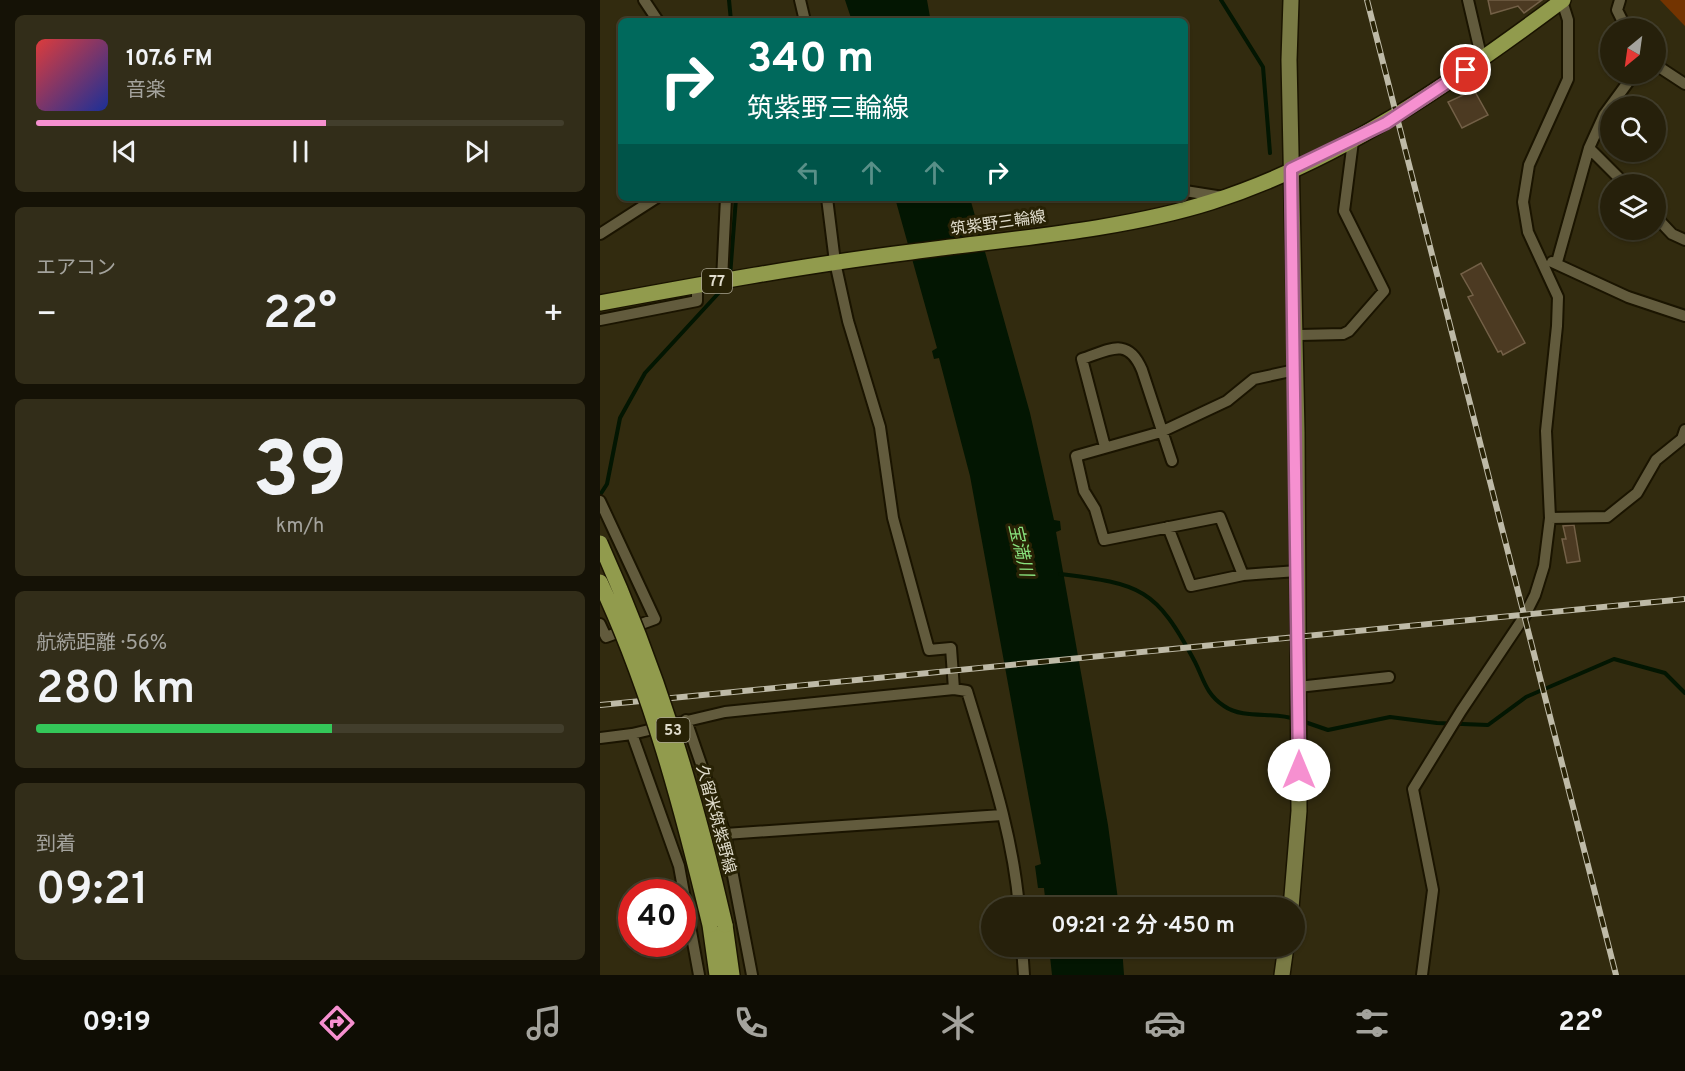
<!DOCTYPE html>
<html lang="ja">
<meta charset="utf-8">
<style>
:root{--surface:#26200b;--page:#322d19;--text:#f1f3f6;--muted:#a4a39d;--line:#423e2c;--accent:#f690d0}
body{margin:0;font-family:Overpass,"Noto Sans JP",sans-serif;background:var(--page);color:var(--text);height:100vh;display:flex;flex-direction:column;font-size:22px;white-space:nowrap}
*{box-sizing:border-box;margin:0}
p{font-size:20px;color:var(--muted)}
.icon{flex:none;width:33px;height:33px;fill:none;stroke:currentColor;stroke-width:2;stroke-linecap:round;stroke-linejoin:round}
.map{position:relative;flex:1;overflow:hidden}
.side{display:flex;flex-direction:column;gap:15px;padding:15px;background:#151206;width:600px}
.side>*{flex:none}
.top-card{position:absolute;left:18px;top:18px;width:570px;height:183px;border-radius:9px;box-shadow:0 2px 4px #0004,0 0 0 2px var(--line);background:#00695c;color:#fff;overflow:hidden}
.needle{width:39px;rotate:209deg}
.fabs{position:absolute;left:1000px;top:18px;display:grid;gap:12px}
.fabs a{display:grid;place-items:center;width:66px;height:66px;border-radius:50%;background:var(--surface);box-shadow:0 2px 4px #0004,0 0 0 2px var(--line);font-size:30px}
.speed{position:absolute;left:18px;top:879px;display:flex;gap:12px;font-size:30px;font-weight:700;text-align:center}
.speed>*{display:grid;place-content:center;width:78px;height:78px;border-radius:50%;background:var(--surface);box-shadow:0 2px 4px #0004,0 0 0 2px var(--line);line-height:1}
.speed .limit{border:9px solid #d22;background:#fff;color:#111}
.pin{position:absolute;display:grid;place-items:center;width:51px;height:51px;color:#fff;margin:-26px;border:3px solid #fff;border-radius:50%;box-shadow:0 2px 6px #0007}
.me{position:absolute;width:66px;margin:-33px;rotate:0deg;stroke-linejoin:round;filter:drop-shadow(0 0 4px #0008)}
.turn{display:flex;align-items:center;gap:21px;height:126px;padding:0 30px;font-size:27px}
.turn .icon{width:78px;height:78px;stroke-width:2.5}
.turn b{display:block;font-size:42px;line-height:51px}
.lanes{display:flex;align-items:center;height:57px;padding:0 30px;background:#0003;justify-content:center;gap:30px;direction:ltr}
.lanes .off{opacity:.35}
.big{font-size:45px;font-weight:600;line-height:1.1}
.side .tile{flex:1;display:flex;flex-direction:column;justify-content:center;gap:9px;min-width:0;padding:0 21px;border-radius:9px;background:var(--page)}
.side .dial{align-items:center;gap:0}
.dial b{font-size:78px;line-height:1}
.song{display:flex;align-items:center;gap:18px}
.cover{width:72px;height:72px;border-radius:9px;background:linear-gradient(135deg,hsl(0 70% 55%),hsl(230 70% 35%))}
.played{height:6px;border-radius:3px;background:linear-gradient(90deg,var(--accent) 55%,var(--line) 55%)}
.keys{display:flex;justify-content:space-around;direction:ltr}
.heat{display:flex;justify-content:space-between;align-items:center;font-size:33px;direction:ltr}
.charge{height:9px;border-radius:4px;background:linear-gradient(90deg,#34c759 56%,var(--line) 0)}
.trip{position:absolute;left:381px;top:897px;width:324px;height:60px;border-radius:30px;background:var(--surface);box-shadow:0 2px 4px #0004,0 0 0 2px var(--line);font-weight:600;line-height:60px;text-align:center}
.menu{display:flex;height:96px;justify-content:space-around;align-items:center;background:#0f0d04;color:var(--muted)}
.menu .icon{width:42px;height:42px}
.menu .current{color:var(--accent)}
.menu b{font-size:27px;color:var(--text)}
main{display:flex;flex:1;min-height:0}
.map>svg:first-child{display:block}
.green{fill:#733401}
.water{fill:#031602}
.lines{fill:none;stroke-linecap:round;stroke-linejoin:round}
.stream{stroke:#031602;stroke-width:4}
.building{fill:#4c3a22;stroke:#736047;stroke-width:1.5}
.street-casing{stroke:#1a1400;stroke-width:14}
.secondary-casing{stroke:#1a1400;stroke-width:18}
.primary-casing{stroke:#1a1400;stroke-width:18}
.street{stroke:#625b3d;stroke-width:10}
.secondary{stroke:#7a7b45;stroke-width:15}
.primary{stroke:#919b4d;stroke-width:15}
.rail-casing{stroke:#bebaa7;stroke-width:6}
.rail{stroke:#282205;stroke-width:4;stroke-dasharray:11;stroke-linecap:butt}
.primary-bridge-casing{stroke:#1a1400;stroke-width:18;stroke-linecap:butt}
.primary-bridge{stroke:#919b4d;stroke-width:15}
.route-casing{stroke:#a05e87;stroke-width:15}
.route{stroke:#f690d0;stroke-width:10}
.labels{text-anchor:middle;stroke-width:6;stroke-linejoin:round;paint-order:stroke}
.shield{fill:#282205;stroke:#a9a490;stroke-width:1.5}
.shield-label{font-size:15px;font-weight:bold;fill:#e0dccc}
.street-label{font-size:16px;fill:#e0dccc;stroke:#282205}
.water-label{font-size:18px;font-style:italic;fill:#88e07d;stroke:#282205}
</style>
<main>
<section class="side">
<div class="tile">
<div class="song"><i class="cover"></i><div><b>107.6 FM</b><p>音楽</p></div></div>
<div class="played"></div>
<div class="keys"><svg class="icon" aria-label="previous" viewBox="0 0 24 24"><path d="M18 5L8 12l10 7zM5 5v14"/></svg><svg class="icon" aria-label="pause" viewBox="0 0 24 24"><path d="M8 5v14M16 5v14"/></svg><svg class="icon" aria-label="next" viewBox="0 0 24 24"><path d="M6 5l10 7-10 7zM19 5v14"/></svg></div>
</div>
<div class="tile"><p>エアコン</p>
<div class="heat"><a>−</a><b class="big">22°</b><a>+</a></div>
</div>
<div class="tile dial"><b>39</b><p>km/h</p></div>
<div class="tile"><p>航続距離 · 56%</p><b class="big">280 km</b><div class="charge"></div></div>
<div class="tile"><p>到着</p><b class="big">09:21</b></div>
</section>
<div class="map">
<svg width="1085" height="975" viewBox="0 0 1085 975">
<rect width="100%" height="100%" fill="#322b0f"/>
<path class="green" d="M1060 0H1085V26L1082 23Z"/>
<path class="water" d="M245 0H327L330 17H335L336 21H252Z
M295 198H370L430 413 454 520 460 521 461 530 456 532 508 825 519 907H446L444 888H438L435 866 441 864 370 476 339 358 334 359 332 351 337 348Z
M449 947H522L524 975H452Z"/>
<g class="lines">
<path class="stream" d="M129 0 131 21
M621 0 663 67 670 153
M130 276 136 198
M0 495 7 484 20 418 45 373 126 285
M460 574C541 584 556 588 595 662 604 680 606 694 624 706 644 720 673 711 695 719
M702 721 728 730 790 717 837 723 888 725 926 697 1014 659 1065 673 1085 693"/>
</g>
<path class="building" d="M888 0H942L924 13 918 6 891 14Z
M874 90 888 115 862 128 848 102Z
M881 263 925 343 903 355 901 351 898 352 868 297 873 295 861 274Z
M974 525 980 561 967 563 962 539H966L963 526Z"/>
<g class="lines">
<g class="street-casing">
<path id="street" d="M44 0 58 21
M200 0 205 21
M868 0 882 60
M1020 0 1017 10 1026 28
M1056 65 1085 84
M989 148 1025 184
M585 191 623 197
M227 198 235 262 248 321 280 427 293 518 329 650 351 648 354 689
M1056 217 1072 234 1085 240
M0 234 56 198
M952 262 1028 297 1085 316
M957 262 989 148 1004 115 1034 74
M122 280 126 198
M0 320 97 301V285
M700 335 743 334 749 331 784 291 744 211 753 141
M505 447 482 359C509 350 528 336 542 370L572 461
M0 501 55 619 6 637 0 624
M950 518 1007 517 1037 493 1056 460 1082 439 1085 430
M568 527 591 586 643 575 697 571
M643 575 620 517 504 540 495 509 484 491 476 456 561 432 627 401 654 379 695 370
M698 687 789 677
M86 720 125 834 152 975
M32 734 79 866 99 975
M0 738 32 734 125 712 354 689 367 691C388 761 413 833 419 908
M125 834 402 815
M422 946 424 975
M822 975 833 890 813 789 861 711 924 617 935 595 944 566 950 518 946 431 957 326 958 297 928 232 923 202 929 165 968 79V20L962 1"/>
</g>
<g class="secondary-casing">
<path id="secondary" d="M691 908 699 811 697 432 689 60 691 0
M682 975 686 946"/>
</g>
<g class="primary-casing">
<path id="primary" d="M0 303C103 284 206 265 311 252 406 239 519 231 611 202 742 160 854 81 963 0
M110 925 117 975
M125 925 132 975"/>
</g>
<use href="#street" class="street"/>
<use href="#secondary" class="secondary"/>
<use href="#primary" class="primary"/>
<g class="rail-casing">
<path id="rail" d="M767 0 1016 975
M0 705 1085 599"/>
</g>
<use href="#rail" class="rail"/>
<g class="primary-bridge-casing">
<path id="primary-bridge" d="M0 543C57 669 94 791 125 925
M0 582C51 691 82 808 110 925"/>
</g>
<use href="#primary-bridge" class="primary-bridge"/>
</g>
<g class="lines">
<g class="route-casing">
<path id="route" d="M699 770 691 169 786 123 866 70"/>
</g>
<use href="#route" class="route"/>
</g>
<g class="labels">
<g class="shield">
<rect x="102" y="269" width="30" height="24" rx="4.5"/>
<rect x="56.5" y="718" width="33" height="24" rx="4.5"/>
</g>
<g class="shield-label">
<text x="117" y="286">77</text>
<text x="73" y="735">53</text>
</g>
<g class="street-label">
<text transform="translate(398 222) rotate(-8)" y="6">筑紫野三輪線</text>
<text transform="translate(117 819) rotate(75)" y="6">久留米筑紫野線</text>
</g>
<g class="water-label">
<text transform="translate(421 550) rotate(77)" y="6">宝満川</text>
</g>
</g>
</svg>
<div class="fabs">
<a><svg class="needle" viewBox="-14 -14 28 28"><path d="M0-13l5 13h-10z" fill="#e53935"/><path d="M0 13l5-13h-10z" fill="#a4a39d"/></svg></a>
<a><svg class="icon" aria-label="search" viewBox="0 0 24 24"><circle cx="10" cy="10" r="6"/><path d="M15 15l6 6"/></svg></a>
<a><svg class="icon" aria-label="layers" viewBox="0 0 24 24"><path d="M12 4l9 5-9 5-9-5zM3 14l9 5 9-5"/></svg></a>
</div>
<div class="speed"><div class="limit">40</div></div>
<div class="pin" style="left:866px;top:70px;background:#d93025"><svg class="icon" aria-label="arrive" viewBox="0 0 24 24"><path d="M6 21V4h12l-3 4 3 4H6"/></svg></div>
<svg class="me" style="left:699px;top:770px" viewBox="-20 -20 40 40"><circle r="19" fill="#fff"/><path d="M0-13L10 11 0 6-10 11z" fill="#f690d0"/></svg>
<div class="trip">09:21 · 2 分 · 450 m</div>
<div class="top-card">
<div class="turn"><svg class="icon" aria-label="right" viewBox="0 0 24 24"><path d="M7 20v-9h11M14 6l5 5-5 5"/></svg><div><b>340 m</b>筑紫野三輪線</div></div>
<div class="lanes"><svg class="icon off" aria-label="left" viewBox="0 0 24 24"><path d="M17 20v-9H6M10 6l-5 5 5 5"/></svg><svg class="icon off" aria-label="ahead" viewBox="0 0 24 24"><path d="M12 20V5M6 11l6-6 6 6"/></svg><svg class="icon off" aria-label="ahead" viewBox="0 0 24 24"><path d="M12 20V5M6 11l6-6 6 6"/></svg><svg class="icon" aria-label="right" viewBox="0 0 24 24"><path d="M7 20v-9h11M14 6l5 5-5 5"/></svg></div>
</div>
</div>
</main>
<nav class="menu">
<b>09:19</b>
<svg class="icon current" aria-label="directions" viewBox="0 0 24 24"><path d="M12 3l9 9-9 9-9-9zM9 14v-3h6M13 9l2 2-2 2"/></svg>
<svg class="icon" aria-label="music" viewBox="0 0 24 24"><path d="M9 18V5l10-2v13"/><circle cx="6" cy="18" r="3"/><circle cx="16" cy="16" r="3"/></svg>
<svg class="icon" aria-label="phone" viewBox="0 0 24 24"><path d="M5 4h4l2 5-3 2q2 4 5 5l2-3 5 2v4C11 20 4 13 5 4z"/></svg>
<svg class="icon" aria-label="climate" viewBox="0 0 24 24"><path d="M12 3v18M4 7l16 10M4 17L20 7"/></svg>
<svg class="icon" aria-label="car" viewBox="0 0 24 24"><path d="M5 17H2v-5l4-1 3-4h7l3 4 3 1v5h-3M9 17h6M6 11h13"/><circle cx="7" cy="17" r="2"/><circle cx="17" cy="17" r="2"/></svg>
<svg class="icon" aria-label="filters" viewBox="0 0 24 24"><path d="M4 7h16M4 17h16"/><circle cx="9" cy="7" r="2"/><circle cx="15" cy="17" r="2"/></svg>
<b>22°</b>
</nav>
